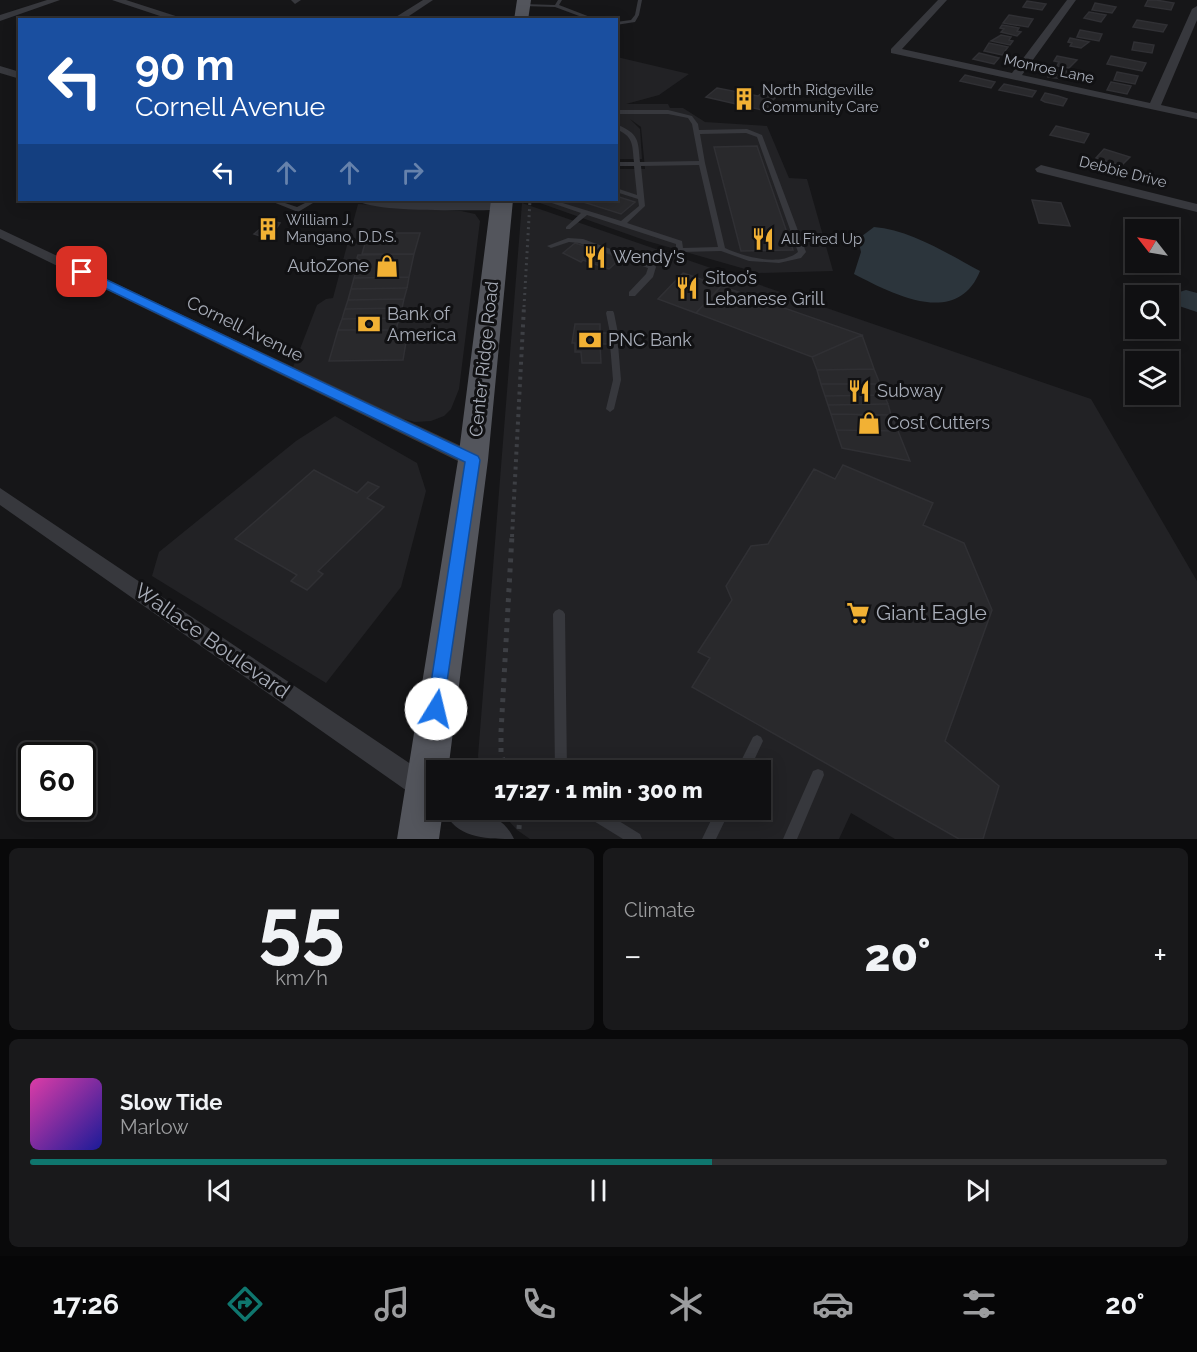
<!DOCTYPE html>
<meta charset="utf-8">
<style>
:root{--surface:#101012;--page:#19191b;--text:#f1f3f6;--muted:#9c9d9f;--line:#303032;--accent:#0f766e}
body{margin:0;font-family:Raleway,sans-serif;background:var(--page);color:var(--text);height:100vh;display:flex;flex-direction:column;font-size:22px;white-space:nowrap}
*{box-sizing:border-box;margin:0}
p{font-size:20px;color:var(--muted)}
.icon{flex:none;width:33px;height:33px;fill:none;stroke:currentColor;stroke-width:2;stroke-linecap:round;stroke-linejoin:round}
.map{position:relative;height:839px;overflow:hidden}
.sheet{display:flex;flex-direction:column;gap:9px;padding:9px;background:#09090a;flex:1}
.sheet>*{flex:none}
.hud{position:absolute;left:18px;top:18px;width:600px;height:183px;border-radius:0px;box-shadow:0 3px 15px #0003,0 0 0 2px var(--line);background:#1a4fa0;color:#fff;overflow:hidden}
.needle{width:39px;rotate:301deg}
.buttons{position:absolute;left:1125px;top:219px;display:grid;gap:12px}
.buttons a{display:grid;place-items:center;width:54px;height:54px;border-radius:0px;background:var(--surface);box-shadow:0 3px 15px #0003,0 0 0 2px var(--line);font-size:30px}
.speed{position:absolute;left:18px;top:742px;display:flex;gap:12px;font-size:30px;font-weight:700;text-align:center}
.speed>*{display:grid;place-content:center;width:78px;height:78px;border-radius:50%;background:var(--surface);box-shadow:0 3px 15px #0003,0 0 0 2px var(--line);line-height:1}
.speed .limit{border:3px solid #111;border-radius:9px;background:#fff;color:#111}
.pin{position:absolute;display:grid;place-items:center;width:51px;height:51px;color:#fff;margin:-26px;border-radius:12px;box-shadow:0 3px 9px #0006}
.me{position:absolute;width:66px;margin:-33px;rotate:9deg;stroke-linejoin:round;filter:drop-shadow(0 0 4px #0008)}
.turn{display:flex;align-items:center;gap:21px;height:126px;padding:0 18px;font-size:27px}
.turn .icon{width:78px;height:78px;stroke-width:2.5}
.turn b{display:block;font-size:42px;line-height:51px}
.lanes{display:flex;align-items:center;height:57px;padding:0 18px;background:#0003;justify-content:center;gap:30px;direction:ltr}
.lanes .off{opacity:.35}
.big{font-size:45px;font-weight:800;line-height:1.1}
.sheet .widget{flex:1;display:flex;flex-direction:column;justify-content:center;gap:9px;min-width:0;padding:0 21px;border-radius:9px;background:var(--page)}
.sheet .dial{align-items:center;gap:0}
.dial b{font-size:78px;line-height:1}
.song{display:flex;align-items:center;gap:18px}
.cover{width:72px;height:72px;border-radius:9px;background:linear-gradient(135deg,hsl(320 70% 55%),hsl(240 70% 35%))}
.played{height:6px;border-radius:3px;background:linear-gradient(90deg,var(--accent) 60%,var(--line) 60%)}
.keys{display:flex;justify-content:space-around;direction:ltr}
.heat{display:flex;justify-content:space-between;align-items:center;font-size:33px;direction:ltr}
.sheet .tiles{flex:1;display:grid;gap:9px;grid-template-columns:1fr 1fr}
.widget:last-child{grid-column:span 2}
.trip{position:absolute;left:426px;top:760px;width:345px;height:60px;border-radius:0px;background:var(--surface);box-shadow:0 3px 15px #0003,0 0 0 2px var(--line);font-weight:800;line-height:60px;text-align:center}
.tabs{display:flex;height:96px;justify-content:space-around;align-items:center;background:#060607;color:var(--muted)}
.tabs .icon{width:42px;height:42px}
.tabs .selected{color:var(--accent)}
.tabs b{font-size:27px;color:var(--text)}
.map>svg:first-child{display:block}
.built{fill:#222225}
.water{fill:#2c353c}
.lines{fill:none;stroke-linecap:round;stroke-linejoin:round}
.river{fill:#2c353c;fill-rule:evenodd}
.building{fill:#29292c;stroke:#303034;stroke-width:1.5}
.path-far2{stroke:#3d3f44;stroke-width:3;stroke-dasharray:2 4;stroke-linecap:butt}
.path-far1{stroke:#3d3f44;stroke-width:4;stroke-dasharray:3 4.5;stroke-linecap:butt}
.path{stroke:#3d3f44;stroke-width:5;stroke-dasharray:4 6;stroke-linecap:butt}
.lane{fill:#37383d;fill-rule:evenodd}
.street{fill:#37383d;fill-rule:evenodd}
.primary{fill:#53555c;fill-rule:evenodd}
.route{fill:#1a73e8;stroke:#114b97;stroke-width:1.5}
.labels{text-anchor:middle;stroke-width:6;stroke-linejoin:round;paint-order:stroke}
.far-street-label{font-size:15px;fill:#a8adb8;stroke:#111113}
.far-poi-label{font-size:15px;fill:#a8adb8;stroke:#111113;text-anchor:start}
.poi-label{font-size:18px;fill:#a8adb8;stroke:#111113;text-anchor:start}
.street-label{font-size:18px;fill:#a8adb8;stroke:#111113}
.near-poi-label{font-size:21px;fill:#a8adb8;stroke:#111113;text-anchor:start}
.near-street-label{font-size:21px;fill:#a8adb8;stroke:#111113}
</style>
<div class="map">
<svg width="1197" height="839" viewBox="0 0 1197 839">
<rect width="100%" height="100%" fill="#161618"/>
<path class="built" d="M617 57 689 74 659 95 626 104H668L670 108H683L705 122 767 126 789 178 807 179 833 271 759 273 647 241 540 203V200H616L617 169H645L641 127 630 119 640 129 642 159H617Z
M522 203 1091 399 1197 581V839H895L851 813 839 839H530L517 830 499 810H760V771H480L478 756Z
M358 204 461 211 475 214 480 221 459 389 451 409 444 416 431 421 415 422 393 416 293 367 317 305 326 299 333 298Z
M335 416 417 463 426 491 401 587 326 683 152 576 159 552 296 441Z"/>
<path class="water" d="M874 227C911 230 948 254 980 271 957 329 891 293 854 274L861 252 858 239Z"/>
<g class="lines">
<path class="river" d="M1186 290 1197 293V312L1176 305 1171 299 1176 293Z"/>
</g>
<path class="building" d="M1148 0H1156L1174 3 1171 10 1145 6Z
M1027 1 1046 4 1042 10 1023 7Z
M1095 3 1116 7 1112 13 1092 10Z
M1089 12 1106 15 1101 22 1084 18Z
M1009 15 1033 19 1028 27 1003 23Z
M1137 20 1167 25 1163 32 1133 27Z
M1002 25 1019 28 1017 31 1021 32 1017 36 1001 32 1004 29 1000 28Z
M1080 30 1102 34 1099 41 1077 37Z
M1001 35 1011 37 1009 40 1013 41 1010 45 991 41Z
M1070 38 1089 42 1081 48 1070 46 1072 43 1068 42Z
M1134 42 1154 45 1152 53 1132 50Z
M989 43 1008 47 1002 55 984 51Z
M979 53 999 58 994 64 973 59Z
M1057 56 1077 60 1069 68 1057 66 1059 62 1054 61Z
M1111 56 1146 63 1142 71 1107 64Z
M1052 68 1070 72 1062 79 1048 77Z
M1117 72 1138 76 1135 84 1114 80Z
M965 75 995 82 991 88 960 81Z
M1111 82 1131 86 1127 94 1107 90Z
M1004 84 1036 91 1032 97 999 90Z
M717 88 758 96 762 93 776 97 768 105 774 106 771 109 765 107 762 110 706 97Z
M1045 93 1058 96 1067 99 1063 106 1045 102 1041 100Z
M1056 126 1089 134 1084 143 1050 135Z
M757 146 793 250 741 251 714 147Z
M1104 149 1130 157 1121 166 1096 158Z
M616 196 635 202 621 214 577 200H616Z
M1032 200 1061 203 1070 226 1039 223Z
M276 222 280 223 269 239 254 234 265 225Z
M368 233H420L414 254H362Z
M575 243 607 253 620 259 609 269 583 260 581 262 563 253Z
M414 254 409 277 354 278 360 260 357 258 358 255Z
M683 273 721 286 696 313 658 299Z
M409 277 407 288 351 289 354 278Z
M721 286 862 335 812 357 696 313Z
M407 288 404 299 348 300 351 289Z
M404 299 402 308 345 309 348 300Z
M402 308 399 318 342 319 345 309Z
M399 318 396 330H338L342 319Z
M575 324H600V333H621L622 344H600L601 363H582L581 352H575V343H572Z
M338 330H408L403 360 329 361Z
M862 335 874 369 817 370 812 357Z
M874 369 880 384H821L817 370Z
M821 384H880L884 395 825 396Z
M884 395 888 404 828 405 825 396Z
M888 404 891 415 831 414 828 405Z
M831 414 891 415 898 431 836 430Z
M836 430 898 431 910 461 842 448Z
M843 465 933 503 923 525 964 543 992 610 945 741 999 786 983 839H959L692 687 710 658 698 652 732 600 726 586 751 546 768 544 814 469 835 479Z
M314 470 357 493 368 482 379 487 367 498 384 507 318 571 323 574 307 590 291 581 297 575 235 539Z"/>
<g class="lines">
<path class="path-far2" d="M524 307 530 200"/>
<path class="path-far1" d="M512 537 524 306"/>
<path class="path" d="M507 771 501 754V732L512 535
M519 829 520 810"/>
<path class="lane" d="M558 0H562L559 5 598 20H590L555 7 523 6 521 5 523 4 555 5Z
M638 0H642L639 15 635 22 616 25V22L631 20 635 15Z
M494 18H521L523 19 492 20Z
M616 110H668L692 116 698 124 699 130 747 129 762 135 806 252 801 258 779 263 749 261 721 251 681 252 659 261H656V257L676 249V244L587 215 570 229H566V227L581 213 546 201 545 200H553L621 221 639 206 638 199 616 192V188L637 195 634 166H616V162H634C632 144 634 137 616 129V124C639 134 638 139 640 162L699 161 692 124 688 118 668 114H616ZM746 133 757 137 798 252C780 267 745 257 725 248L705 163 700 134ZM699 165 718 247 683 248 682 241 627 223 645 206 641 166Z
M268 200H276L297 207 311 200H318L298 212Z
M568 238 583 239 655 265 656 267 653 277 635 296H629V292L646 274 648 268 579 243 569 242 551 248 547 246Z
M607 311H613L614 313 618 333 617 335H611L610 333 606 313Z
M614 341 618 344 621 380 614 409 610 412 606 409 613 380 610 344Z
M559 609 563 611 565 614 567 771H555L553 614 555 611Z
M757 735 761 737 763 741 749 771H736L753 737Z
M818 769 823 771 824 775 797 839H783L813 771Z
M582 810H601L640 834 642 839H623L584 815Z
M716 810H730L716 839H702Z"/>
<path class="street" d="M47 0H60L0 21V15Z
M112 0H126L188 20H172Z
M291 0H301L295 4Z
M423 0H433L403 20H391Z
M938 0H947L902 49 1012 73 1067 0H1076L1022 75 1150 103 1192 9 1197 6V20L1161 105 1197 113V119L891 53V49Z
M0 66 20 72V79L0 73Z
M1041 165 1197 204V212L1037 172 1035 169Z
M357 200 501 202 508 206 501 210C477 210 370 213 357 200Z
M0 229 480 455 482 460 480 465H466L0 238Z
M0 488 436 781V809L427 805 0 505Z
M444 810C471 810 501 810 514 839 487 839 456 839 444 810Z"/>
<path class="primary" d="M517 0H531L528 20H514Z
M491 200H513L488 460 448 771H436V810H443L439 839H397L458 460Z"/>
</g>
<path class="route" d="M78 270H86L478 456 480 460 442 715 436 718 429 715 427 709 465 462 78 275Z"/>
<defs>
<g id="building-bare" transform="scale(1.8)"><path d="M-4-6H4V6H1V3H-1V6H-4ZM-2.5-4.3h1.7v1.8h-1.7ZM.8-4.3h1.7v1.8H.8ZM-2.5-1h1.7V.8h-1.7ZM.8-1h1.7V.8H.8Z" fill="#f2b134" stroke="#111113" stroke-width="2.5" paint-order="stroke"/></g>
<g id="restaurant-bare" transform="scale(1.8)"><path d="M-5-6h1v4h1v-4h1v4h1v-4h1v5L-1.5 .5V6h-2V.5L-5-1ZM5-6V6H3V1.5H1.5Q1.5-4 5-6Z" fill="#f2b134" stroke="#111113" stroke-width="2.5" paint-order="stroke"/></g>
<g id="shop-bare" transform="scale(1.8)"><path d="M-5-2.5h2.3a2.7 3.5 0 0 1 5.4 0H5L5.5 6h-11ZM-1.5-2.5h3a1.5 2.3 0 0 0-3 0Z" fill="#f2b134" stroke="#111113" stroke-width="2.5" paint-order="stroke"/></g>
<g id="bank-bare" transform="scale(1.8)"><path d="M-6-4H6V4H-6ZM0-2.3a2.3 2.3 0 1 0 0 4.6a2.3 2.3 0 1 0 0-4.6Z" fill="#f2b134" stroke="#111113" stroke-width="2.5" paint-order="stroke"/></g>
<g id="supermarket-bare" transform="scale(1.8)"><path d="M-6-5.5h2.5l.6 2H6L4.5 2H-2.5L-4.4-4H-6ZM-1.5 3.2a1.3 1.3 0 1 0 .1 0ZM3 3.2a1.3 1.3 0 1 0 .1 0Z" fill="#f2b134" stroke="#111113" stroke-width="2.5" paint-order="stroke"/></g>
</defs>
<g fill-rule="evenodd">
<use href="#building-bare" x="744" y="99"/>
<use href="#building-bare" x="268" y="229"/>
<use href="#restaurant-bare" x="763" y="239"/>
<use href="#restaurant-bare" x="595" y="257"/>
<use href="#shop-bare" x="387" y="266"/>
<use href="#restaurant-bare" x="687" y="288"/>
<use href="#bank-bare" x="369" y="324"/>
<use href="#bank-bare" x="590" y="340"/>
<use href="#restaurant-bare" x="859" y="391"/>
<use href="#shop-bare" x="869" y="423"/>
<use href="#supermarket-bare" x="858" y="613"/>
</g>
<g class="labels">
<g class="far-street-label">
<text transform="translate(1049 69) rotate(12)" y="5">Monroe Lane</text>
<text transform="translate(1123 172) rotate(14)" y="5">Debbie Drive</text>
</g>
<g class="far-poi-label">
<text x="762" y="95">North Ridgeville<tspan x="762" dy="17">Community Care</tspan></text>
<text x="286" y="225">William J.<tspan x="286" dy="17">Mangano, D.D.S.</tspan></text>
<text x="781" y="244">All Fired Up</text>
</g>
<g class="poi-label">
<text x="613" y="263">Wendy's</text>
<text x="369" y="272" text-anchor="end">AutoZone</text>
<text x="705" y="284">Sitoo’s<tspan x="705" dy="21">Lebanese Grill</tspan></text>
<text x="387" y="320">Bank of<tspan x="387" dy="21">America</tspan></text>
<text x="608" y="346">PNC Bank</text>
<text x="877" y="397">Subway</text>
<text x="887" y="429">Cost Cutters</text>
</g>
<g class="street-label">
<text transform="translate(245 329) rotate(26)" y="6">Cornell Avenue</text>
<text transform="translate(484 359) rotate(-84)" y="6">Center Ridge Road</text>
</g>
<g class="near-poi-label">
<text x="876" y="620">Giant Eagle</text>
</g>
<g class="near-street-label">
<text transform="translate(212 641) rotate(35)" y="7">Wallace Boulevard</text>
</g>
</g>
</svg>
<div class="buttons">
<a><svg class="needle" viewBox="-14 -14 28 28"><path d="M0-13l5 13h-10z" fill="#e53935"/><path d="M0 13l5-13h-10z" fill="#9c9d9f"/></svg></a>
<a><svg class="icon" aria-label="search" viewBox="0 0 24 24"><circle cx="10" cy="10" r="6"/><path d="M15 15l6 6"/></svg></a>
<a><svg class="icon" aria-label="layers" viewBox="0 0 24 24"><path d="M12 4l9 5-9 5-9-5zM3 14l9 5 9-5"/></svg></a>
</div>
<div class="speed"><div class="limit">60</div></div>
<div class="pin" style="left:82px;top:272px;background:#d93025"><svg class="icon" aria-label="arrive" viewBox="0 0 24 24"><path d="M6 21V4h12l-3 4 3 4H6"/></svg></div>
<svg class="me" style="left:436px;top:709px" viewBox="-20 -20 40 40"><circle r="19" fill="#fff"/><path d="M0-13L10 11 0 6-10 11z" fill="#1a73e8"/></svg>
<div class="trip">17:27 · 1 min · 300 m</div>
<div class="hud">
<div class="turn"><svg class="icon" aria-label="left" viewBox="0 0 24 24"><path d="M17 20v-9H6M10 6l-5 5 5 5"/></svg><div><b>90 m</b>Cornell Avenue</div></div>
<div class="lanes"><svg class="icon" aria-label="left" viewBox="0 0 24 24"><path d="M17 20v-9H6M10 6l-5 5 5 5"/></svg><svg class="icon off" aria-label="ahead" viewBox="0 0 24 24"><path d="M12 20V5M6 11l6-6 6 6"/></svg><svg class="icon off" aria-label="ahead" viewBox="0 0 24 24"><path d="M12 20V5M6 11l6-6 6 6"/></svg><svg class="icon off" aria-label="right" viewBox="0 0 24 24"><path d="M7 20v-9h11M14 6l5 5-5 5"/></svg></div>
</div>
</div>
<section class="sheet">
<div class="tiles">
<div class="widget dial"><b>55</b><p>km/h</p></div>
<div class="widget"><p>Climate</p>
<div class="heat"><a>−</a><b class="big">20°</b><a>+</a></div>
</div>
<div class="widget">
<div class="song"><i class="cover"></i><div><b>Slow Tide</b><p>Marlow</p></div></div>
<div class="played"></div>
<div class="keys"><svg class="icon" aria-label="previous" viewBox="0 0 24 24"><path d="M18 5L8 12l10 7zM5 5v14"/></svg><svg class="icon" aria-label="pause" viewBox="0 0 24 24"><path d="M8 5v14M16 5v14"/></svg><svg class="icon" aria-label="next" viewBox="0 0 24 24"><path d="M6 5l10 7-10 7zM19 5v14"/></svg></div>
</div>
</div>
</section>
<nav class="tabs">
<b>17:26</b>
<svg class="icon selected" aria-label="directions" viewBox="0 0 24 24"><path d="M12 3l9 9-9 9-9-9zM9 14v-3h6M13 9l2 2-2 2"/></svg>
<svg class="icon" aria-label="music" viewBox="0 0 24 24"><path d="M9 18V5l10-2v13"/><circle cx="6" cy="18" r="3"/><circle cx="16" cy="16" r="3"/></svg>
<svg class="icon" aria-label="phone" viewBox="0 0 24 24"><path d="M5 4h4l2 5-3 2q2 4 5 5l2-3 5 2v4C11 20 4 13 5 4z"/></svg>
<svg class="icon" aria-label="climate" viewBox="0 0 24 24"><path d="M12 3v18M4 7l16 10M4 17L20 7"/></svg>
<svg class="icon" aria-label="car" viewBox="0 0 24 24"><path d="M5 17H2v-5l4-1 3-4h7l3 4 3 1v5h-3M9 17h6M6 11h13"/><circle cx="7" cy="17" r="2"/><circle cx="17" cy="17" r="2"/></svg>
<svg class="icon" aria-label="filters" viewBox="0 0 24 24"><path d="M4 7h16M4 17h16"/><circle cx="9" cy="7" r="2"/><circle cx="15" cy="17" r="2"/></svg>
<b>20°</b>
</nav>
